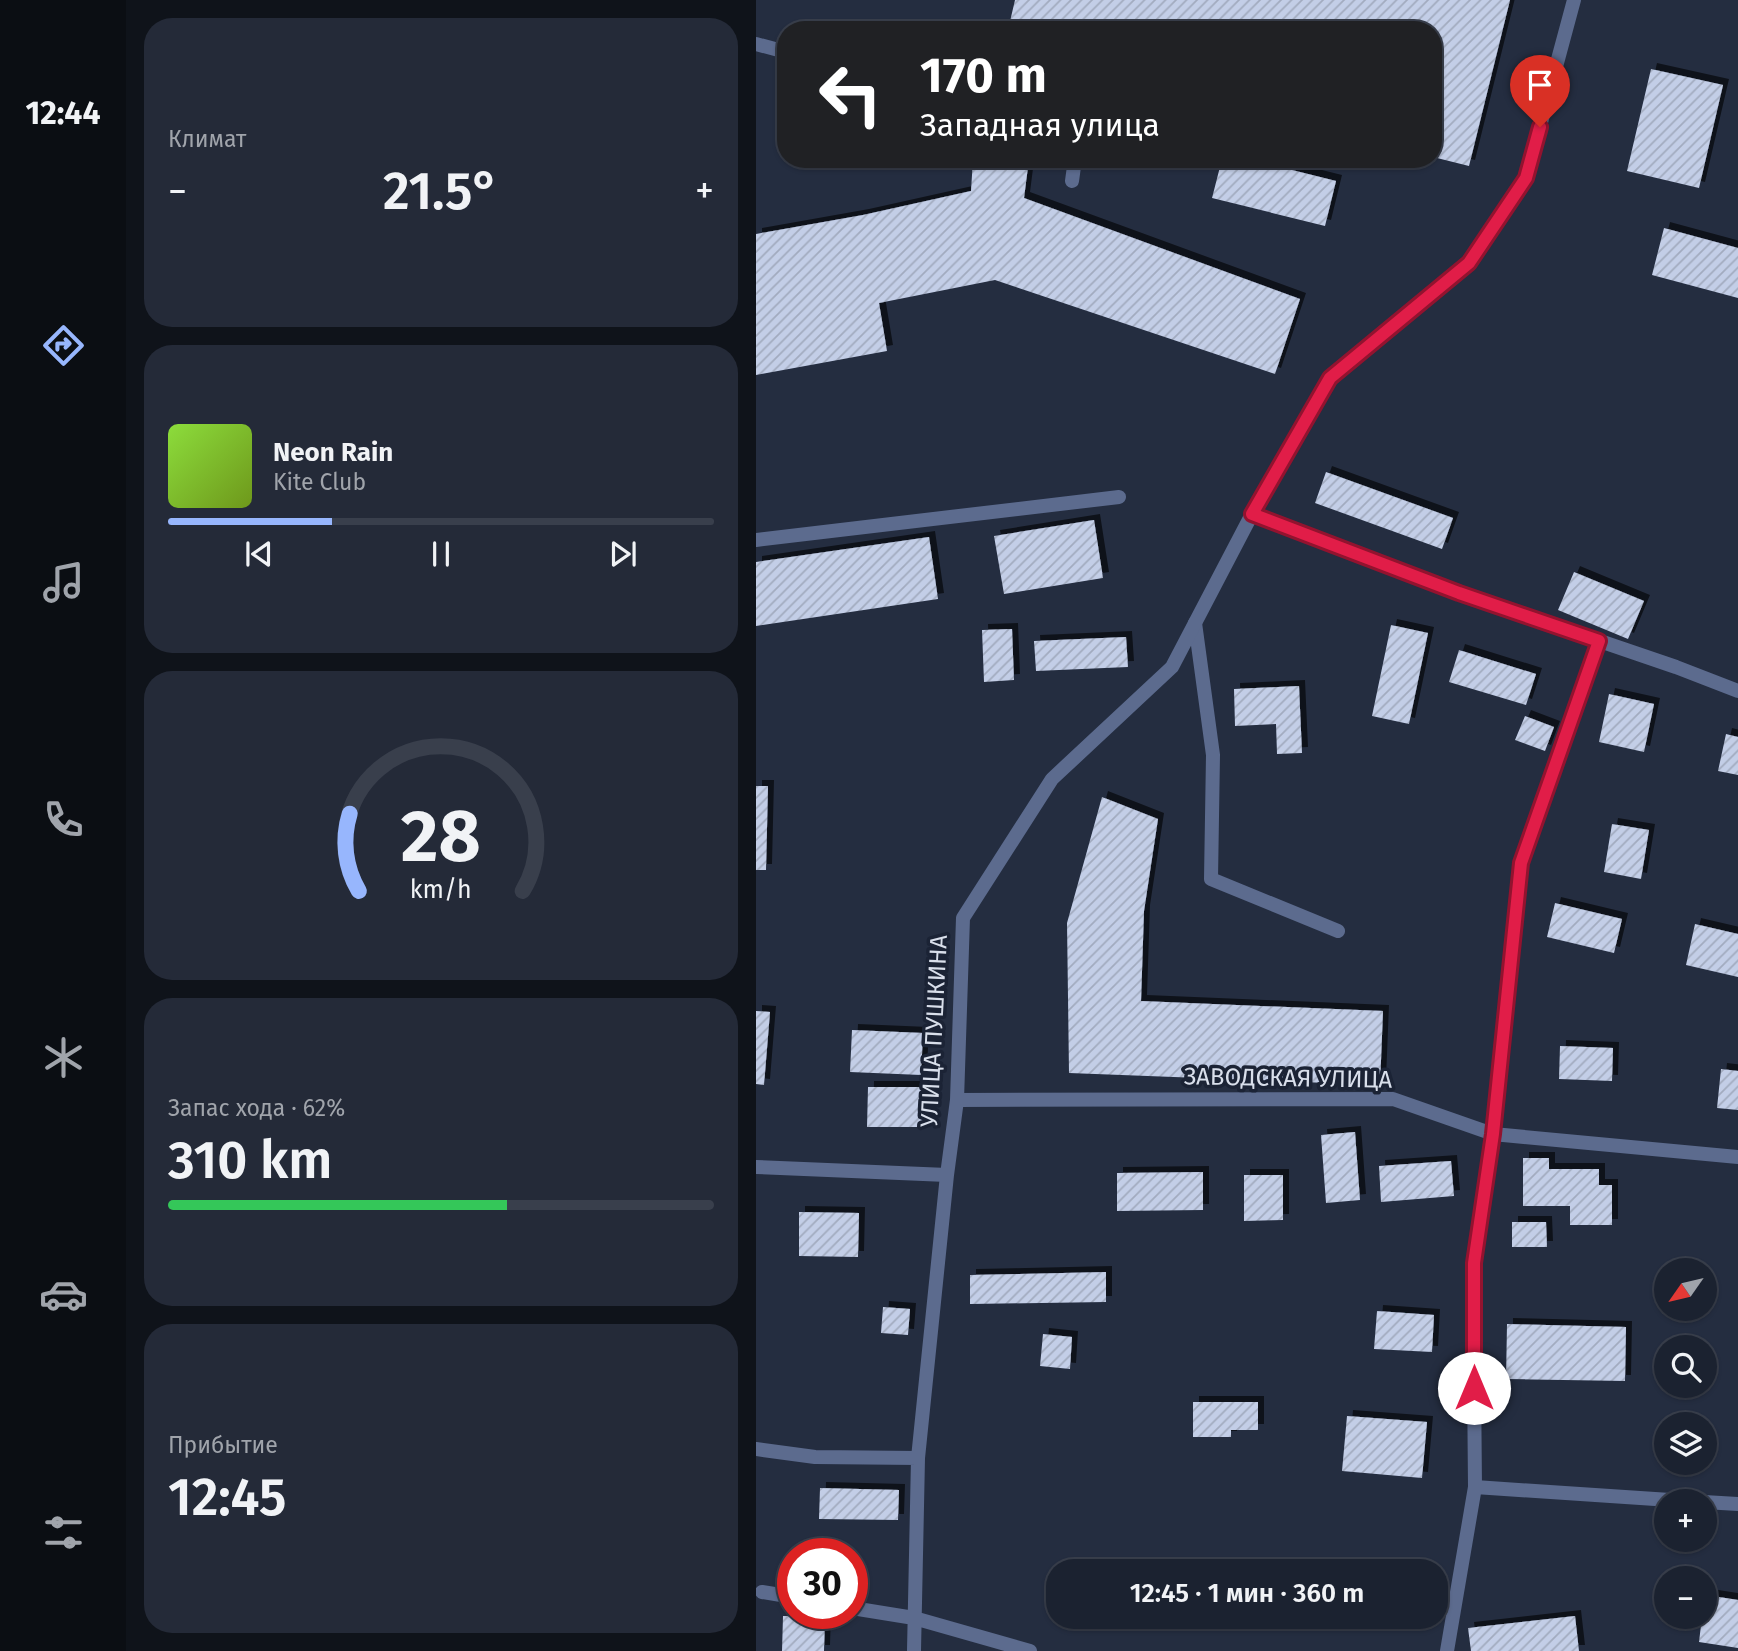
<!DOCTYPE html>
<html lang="ru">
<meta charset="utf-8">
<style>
:root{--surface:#1b2230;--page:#242a38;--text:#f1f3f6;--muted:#a0a4ab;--line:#393f4c;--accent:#97b6fd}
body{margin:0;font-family:"Fira Sans",sans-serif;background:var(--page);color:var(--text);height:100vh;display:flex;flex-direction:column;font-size:26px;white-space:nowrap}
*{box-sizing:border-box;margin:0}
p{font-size:23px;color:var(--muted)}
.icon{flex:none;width:38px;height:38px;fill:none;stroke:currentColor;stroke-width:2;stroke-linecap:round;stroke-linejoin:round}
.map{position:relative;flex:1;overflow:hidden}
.details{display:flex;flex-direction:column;gap:18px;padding:18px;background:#0f131a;width:630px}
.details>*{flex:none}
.banner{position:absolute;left:21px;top:21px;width:665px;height:147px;border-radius:28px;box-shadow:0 2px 5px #0004,0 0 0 2px var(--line);background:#202124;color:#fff;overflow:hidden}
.needle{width:46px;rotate:236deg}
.controls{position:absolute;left:898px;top:1258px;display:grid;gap:14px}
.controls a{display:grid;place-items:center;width:63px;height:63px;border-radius:50%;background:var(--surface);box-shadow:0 2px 5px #0004,0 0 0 2px var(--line);font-size:35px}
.speed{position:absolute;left:21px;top:1538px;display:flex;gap:14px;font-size:35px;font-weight:700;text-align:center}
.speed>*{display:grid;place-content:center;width:91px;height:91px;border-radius:50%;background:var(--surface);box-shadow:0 2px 5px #0004,0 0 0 2px var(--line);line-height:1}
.speed .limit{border:10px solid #d22;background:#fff;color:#111}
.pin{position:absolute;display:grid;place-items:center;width:60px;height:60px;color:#fff;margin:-72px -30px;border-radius:50% 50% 50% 0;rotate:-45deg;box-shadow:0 0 7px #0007}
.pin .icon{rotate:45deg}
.me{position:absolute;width:77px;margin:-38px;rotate:0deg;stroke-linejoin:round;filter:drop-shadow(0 0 5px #0008)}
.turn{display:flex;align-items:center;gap:24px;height:147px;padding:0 28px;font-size:32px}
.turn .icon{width:91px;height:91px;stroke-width:2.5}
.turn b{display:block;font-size:49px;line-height:60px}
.big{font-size:52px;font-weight:600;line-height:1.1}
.details .widget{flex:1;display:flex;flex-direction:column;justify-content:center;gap:10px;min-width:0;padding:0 24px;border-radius:28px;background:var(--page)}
.details .dial{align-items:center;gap:0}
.dial svg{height:182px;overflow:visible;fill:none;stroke:var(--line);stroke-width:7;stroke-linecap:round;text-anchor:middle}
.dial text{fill:var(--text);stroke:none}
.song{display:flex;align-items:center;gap:21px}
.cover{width:84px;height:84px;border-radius:10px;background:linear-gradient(135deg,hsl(90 70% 55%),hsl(80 70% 35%))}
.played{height:7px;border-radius:4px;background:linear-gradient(90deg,var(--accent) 30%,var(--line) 30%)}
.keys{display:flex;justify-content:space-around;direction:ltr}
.heat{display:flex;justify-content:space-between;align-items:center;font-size:38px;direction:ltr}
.charge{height:10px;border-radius:5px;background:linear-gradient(90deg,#34c759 62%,var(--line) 0)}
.trip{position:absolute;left:290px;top:1559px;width:402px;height:70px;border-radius:28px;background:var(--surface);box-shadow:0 2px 5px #0004,0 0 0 2px var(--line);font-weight:600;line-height:70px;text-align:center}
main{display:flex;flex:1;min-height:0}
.tabs{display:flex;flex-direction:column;width:126px;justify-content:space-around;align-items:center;background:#0b0e13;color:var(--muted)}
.tabs .icon{width:49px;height:49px}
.tabs .current{color:var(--accent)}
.tabs b{font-size:32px;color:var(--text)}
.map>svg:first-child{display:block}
.building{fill:url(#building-hatch);filter:url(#shadow)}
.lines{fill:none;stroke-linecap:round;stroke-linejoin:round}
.service{stroke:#5c6b8e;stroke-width:14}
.minor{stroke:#5c6b8e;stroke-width:14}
.route-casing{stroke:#92132f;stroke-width:18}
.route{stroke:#e11d48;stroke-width:12}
.labels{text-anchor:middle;stroke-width:7;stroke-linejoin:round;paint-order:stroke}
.street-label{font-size:24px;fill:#d9dfeb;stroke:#1b2335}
</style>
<main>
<nav class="tabs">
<b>12:44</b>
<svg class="icon current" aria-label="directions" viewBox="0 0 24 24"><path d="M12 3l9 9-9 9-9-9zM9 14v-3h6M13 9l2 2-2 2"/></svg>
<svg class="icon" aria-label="music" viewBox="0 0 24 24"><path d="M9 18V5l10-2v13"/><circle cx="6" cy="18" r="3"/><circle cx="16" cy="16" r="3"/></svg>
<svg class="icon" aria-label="phone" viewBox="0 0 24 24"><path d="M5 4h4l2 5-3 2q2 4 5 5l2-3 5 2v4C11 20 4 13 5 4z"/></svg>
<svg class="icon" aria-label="climate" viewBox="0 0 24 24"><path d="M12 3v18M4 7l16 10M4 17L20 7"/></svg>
<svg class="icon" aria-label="car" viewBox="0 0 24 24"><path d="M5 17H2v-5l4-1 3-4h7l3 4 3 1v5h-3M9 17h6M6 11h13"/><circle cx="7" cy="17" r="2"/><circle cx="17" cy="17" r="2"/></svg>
<svg class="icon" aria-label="filters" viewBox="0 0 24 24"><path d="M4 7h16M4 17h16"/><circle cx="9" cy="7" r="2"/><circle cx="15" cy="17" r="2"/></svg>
</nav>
<section class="details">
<div class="widget"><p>Климат</p>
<div class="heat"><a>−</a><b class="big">21.5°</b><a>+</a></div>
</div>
<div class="widget">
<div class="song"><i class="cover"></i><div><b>Neon Rain</b><p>Kite Club</p></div></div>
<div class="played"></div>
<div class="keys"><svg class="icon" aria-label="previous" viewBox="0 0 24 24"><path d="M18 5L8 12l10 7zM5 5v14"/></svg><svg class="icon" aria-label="pause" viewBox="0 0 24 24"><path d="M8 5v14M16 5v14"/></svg><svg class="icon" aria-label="next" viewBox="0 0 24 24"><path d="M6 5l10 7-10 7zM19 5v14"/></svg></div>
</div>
<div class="widget dial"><svg viewBox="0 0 100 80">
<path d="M14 69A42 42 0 1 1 86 69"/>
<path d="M14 69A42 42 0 0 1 10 35" stroke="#97b6fd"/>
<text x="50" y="56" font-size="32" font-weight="700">28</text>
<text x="50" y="72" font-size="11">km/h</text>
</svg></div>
<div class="widget"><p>Запас хода · 62%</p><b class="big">310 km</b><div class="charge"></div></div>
<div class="widget"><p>Прибытие</p><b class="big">12:45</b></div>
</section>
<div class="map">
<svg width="982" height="1651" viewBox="0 0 982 1651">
<defs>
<pattern id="building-hatch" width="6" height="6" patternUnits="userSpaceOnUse" patternTransform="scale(1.75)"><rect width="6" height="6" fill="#c3cee7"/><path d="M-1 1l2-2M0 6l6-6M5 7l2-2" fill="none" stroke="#a2abbf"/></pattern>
<filter id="shadow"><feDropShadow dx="6" dy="-6" stdDeviation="0" flood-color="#0009"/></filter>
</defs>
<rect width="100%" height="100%" fill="#242d40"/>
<path class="building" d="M259 0H754L713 166 677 157V30H252Z
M895 69 967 85 943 188 871 171Z
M217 159H273L268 198 544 299 519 374 239 280 123 303 131 351 0 375V234L107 215 215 191Z
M466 159H492L580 181 569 226 456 198Z
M908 228 982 248V298L896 275Z
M570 472 697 518 686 549 559 503Z
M338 520 347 578 248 594 238 536Z
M173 537 182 599 0 626V562Z
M818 572 888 601 872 639 802 610Z
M635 625 672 633 653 724 616 716Z
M256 629 258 680 228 682 226 630Z
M370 637 372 667 280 671 278 641Z
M703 650 780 674 770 705 693 682Z
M543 686 546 753 521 754 520 724 479 726 478 689Z
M853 694 898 704 888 752 843 742Z
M769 716 798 727 789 751 759 740Z
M970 734 982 737V775L962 771Z
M0 786H12L10 870H0Z
M346 797 402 819 388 911 385 1001 627 1011 624 1085 313 1073 311 923Z
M856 824 893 830 885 879 848 872Z
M799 903 866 919 858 953 791 937Z
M939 924 982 934V977L930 965Z
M0 1011 14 1012 8 1085 0 1084Z
M96 1030 167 1033 165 1075 94 1072Z
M804 1046 857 1048 856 1081 803 1079Z
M965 1069 982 1071V1110L961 1108Z
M112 1087H167V1127H111Z
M599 1132 604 1200 570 1203 565 1135Z
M767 1158H793V1169H843V1185H856V1225H814V1206H767Z
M695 1161 698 1196 625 1202 623 1166Z
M447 1172V1210L361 1211V1173Z
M488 1175H527V1220L488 1221Z
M43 1212 103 1213 102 1257 43 1256Z
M756 1222H790L791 1247H756Z
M350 1272V1302L214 1304V1275Z
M127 1307 154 1309 152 1335 125 1333Z
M621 1311 678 1315 676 1352 618 1349Z
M751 1324 870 1327 869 1381 750 1379Z
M287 1334 316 1337 314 1369 284 1366Z
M437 1402H502V1430H475V1437H437Z
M591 1416 671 1422 666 1478 586 1471Z
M64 1488 143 1490 142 1520 63 1519Z
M572 1566 608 1570 607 1572H572Z
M950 1595 982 1600V1648L943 1642 946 1617H948Z
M27 1616 69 1617 68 1651H26Z
M819 1616 823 1651H715L712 1628Z"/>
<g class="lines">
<path class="service" d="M0 44 30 52
M316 181 319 159
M0 540 363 497
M439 623 457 755 455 879 582 931"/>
<path class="minor" d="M496 514 703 593 920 667 982 691
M201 1100 637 1099 737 1134 982 1157
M0 1167 191 1175
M0 1449 59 1457 162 1458
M719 1487 944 1502
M948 1502 982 1504
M6 1592 37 1597
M96 1608 158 1618 274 1651
M158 1651 162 1458 191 1175 201 1100 207 918 296 779 416 667 496 514 574 378 713 263 770 178 818 0
M691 1651 719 1487 717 1263 737 1134 765 863 843 641"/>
</g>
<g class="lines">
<g class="route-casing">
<path id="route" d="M718 1388V1263L737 1134 765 863 843 641 703 593 496 514 574 378 713 263 770 178 784 127"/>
</g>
<use href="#route" class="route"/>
</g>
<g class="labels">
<g class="street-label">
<text transform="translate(178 1031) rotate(-87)" y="8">УЛИЦА ПУШКИНА</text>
<text transform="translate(532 1078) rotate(1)" y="8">ЗАВОДСКАЯ УЛИЦА</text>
</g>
</g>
</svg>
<div class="controls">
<a><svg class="needle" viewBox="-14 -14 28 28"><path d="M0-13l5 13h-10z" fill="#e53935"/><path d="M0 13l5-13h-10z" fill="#a0a4ab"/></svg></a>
<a><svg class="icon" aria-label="search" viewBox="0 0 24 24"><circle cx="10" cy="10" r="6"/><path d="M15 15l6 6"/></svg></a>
<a><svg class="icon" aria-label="layers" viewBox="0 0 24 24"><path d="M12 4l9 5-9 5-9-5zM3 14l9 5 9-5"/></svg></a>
<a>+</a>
<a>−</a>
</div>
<div class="speed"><div class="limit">30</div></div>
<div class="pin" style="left:784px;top:127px;background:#d93025"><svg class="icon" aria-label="arrive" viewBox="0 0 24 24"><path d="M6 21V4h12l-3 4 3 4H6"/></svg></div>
<svg class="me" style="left:718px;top:1388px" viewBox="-20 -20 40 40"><circle r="19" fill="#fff"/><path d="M0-13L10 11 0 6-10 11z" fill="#e11d48"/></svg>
<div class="trip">12:45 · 1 мин · 360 m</div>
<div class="banner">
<div class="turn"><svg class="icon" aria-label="left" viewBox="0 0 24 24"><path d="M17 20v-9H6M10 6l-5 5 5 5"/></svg><div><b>170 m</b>Западная улица</div></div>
</div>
</div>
</main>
